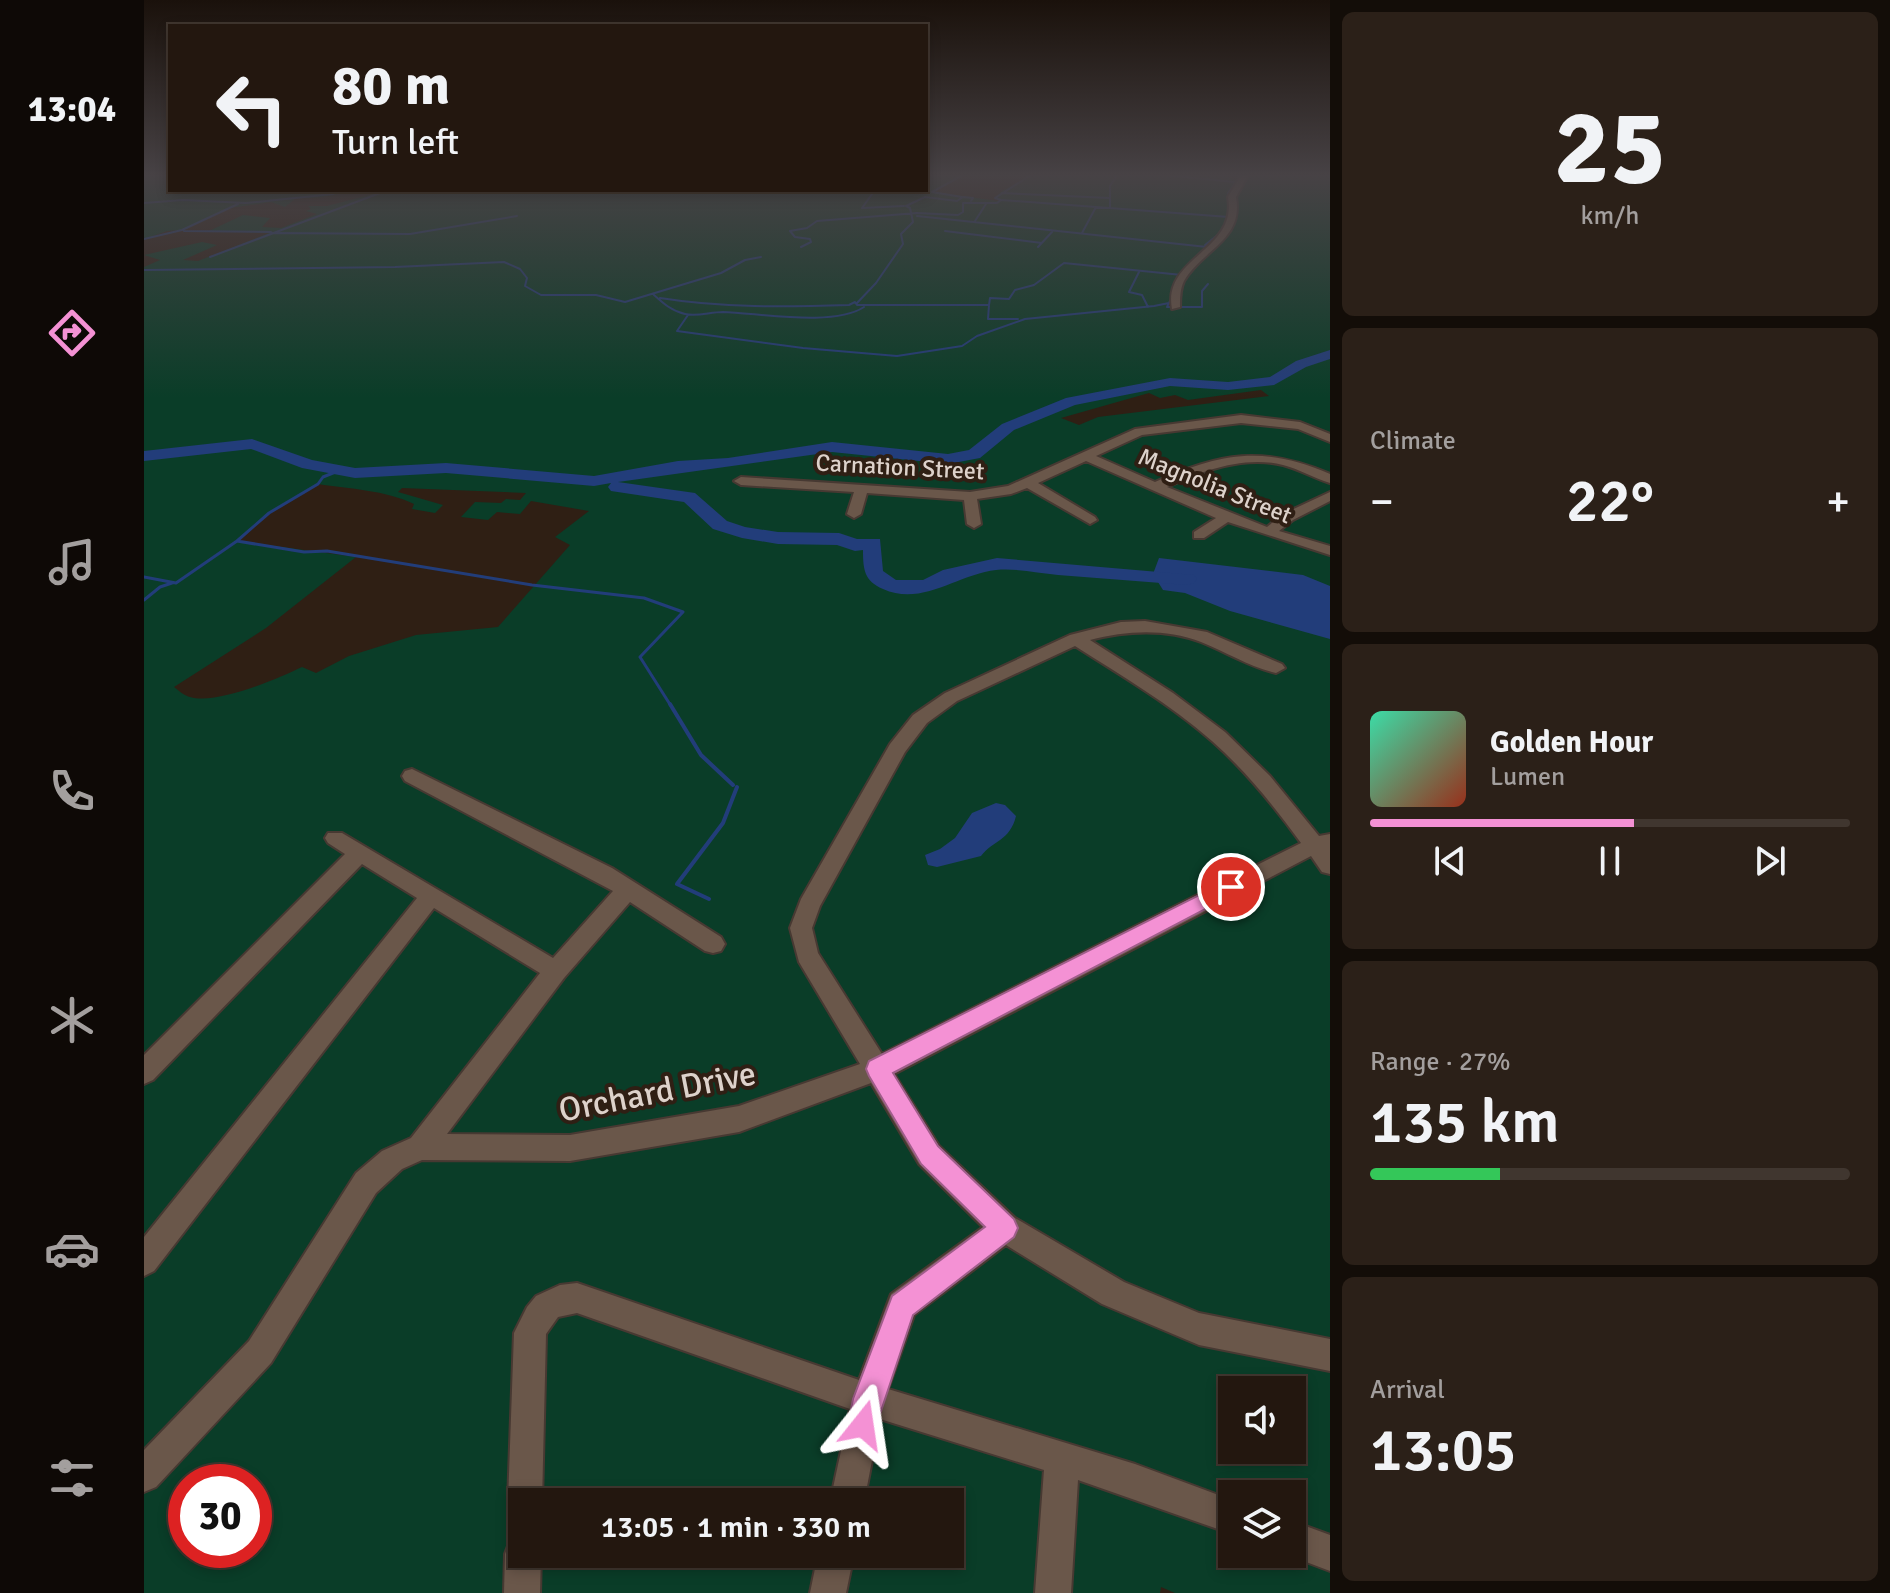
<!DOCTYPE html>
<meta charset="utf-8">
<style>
:root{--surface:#23170f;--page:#2b2018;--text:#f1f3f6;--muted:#a39f9e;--line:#40362f;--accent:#f491d4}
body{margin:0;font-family:Signika,sans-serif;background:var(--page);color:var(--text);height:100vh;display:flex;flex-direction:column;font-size:30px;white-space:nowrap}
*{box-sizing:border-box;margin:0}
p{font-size:26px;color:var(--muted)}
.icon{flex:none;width:44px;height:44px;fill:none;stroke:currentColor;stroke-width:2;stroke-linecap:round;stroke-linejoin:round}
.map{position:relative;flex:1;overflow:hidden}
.drawer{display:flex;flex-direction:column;gap:12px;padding:12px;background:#130d08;width:560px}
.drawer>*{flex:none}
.hud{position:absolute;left:24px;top:24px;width:760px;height:168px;border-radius:0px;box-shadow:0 4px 12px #0003,0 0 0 2px var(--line);background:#23170f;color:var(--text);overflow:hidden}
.buttons{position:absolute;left:1074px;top:1376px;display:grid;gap:16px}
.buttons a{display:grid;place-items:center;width:88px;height:88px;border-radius:0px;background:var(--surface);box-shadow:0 4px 12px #0003,0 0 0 2px var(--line);font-size:40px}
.speed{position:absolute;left:24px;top:1464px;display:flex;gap:16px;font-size:40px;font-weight:700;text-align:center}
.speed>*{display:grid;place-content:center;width:104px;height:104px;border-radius:50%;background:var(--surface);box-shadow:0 4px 12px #0003,0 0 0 2px var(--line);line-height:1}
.speed .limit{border:12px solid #d22;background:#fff;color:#111}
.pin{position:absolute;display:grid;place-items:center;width:68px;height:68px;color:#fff;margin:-34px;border:4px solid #fff;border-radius:50%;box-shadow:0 2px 8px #0007}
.me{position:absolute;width:88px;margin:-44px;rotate:15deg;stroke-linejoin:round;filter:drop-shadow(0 0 6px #0008)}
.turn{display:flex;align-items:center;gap:28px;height:168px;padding:0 32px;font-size:36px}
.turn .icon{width:104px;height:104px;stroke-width:2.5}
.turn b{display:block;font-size:56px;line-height:68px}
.big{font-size:60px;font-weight:600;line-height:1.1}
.drawer .tile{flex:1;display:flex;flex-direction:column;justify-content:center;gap:12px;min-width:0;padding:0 28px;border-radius:12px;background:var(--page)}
.drawer .dial{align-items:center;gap:0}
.dial b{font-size:104px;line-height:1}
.song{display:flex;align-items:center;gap:24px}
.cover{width:96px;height:96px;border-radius:12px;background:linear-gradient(135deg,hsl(160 70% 55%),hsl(10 70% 35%))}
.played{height:8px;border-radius:4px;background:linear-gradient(90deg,var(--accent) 55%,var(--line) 55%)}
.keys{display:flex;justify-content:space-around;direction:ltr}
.heat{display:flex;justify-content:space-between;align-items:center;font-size:44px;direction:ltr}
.charge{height:12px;border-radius:6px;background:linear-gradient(90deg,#34c759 27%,var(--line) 0)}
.trip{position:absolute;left:364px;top:1488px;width:456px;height:80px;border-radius:0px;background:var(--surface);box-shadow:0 4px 12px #0003,0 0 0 2px var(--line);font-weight:600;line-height:80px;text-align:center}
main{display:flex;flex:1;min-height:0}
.menu{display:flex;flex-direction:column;width:144px;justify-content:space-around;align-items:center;background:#0e0906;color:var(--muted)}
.menu .icon{width:56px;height:56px}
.menu .selected{color:var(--accent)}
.menu b{font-size:36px;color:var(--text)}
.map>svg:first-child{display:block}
.green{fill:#0a3d28;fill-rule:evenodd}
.water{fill:#223d7a}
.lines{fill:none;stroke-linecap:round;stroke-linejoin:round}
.stream-far2{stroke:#223d7a;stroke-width:2}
.stream-far1{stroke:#223d7a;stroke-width:3}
.stream{stroke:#223d7a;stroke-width:4}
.river{fill:#223d7a;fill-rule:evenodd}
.minor-casing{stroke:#473932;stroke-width:4}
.minor{fill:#6a574a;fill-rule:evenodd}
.route{fill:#f491d4;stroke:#9f5e8a;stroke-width:2}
.labels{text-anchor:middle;stroke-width:8;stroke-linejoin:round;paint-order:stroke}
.far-street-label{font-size:24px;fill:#ddd2cb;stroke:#2f1f14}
.near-street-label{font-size:34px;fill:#ddd2cb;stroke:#2f1f14}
</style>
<main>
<nav class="menu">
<b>13:04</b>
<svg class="icon selected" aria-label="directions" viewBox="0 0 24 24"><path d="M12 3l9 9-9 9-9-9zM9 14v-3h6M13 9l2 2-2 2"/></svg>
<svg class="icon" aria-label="music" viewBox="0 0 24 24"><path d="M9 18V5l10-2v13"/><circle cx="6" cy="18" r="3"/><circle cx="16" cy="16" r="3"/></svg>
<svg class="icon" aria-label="phone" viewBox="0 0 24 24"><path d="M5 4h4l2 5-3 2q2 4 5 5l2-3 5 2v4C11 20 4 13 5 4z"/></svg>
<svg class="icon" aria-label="climate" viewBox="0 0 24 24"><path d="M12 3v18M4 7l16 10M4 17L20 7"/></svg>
<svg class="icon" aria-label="car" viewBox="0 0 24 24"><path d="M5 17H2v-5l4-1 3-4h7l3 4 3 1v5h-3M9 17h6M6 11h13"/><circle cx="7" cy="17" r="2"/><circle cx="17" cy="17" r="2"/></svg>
<svg class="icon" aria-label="filters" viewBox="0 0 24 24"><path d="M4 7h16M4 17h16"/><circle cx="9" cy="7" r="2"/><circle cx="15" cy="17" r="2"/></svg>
</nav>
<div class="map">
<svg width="1186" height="1593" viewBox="0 0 1186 1593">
<rect width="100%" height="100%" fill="#2f1f14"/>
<path class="green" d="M0 175H26V190H782V175L818 176 790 192 854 201 856 200 851 198 858 191 887 175H1074L1094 179 1083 197C1090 220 1080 231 1062 244L1063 247C1043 263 1033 284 1023 307L1033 308 1035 284 1064 251 1091 225 1094 212 1090 196 1103 175H1186V1593H1031L1017 1587 1016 1593H0V267L16 260 0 255 58 242 73 245 39 260 54 261 125 233 65 231 99 215 126 218 118 227 137 228 173 214 162 211 167 209 164 206H183L237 192C208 188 181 200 152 198L141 207 127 202 86 208 38 230 23 231 0 239ZM1117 390 1125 396 954 417 935 425 917 418 1005 393 1016 398 1031 395 1044 400ZM174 484C206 489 241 490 270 504L268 509 291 513 299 505 254 492 258 488 382 493 376 500 362 499 357 503 331 502 317 517 344 520 353 512 376 514 387 501 445 511 411 537 426 545 354 627 272 635 205 656 172 673 158 667C133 679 73 705 46 697 41 696 35 691 30 687L122 628 212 557 94 541 125 513ZM1088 1390H1148V1450H1088ZM42 1482H110V1550H42ZM1088 1494H1148V1554H1088ZM378 1502H806V1554H378Z"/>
<path class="water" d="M1015 558 1159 575 1186 586V639L1086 611 1041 593 1019 590 1009 574Z
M852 803 861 805 872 816C866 841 849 840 837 856L793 867 784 865 781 855 796 849 811 838 828 813Z"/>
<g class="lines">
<path class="stream-far2" d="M1021 175 1090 182
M731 190 718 208 760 206
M858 193 966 198
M818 197 788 192 819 175
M857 200 1085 217
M0 203 39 200 102 203 189 194 196 190
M1085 204 1084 193 1097 175
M966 207V186L973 175
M773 216 1063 247
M831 221 842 204
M40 231 127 232
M801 231 898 243
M128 233 266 234 373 216
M938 233 952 207
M0 239 38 230 94 204
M657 247 667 242 666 239 651 237 646 231 663 228 673 221 773 213 814 215 819 212V203H853L857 200 851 198 887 175
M894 247 908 232
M66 257 244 190
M1050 260 1064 246 1061 245 1076 233
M0 270 251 267 360 262 376 269 383 278 381 286 397 295H452L481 302 577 273 601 260 617 257
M995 272 985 292 998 295 1004 307
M510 295C520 304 528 311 541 314 553 317 566 312 579 312 615 313 690 327 720 307
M516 298C579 308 641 307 705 305L711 302 713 305H845L846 298 865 299 871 290 890 285 920 263 1038 275
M713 303 732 283 759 244 757 234 769 222 766 208 762 206 781 197 813 201 819 197 829 198 827 201
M1025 303 1023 307H1058V291L1064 284
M845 305 844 319H874
M544 315 533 331 659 348 753 356 818 346 833 336 881 319 1010 306 1025 303 1029 295"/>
<path class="stream-far1" d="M93 541 125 513 174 484 179 477 194 471
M0 577 32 583 93 541 160 552 183 551 388 585 500 598 539 612 496 657 527 706
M0 600 16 587 28 583"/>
<path class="stream" d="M526 704 557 755 589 785
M565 899 533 884 579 823 593 787"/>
<path class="river" d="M1186 350V359L1162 367 1130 385 1084 390 1026 386 931 405 870 430 836 458 804 464 688 452 474 482 551 493 583 521 601 527 634 532 695 533 713 539H736L739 571 752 580H779L799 570 853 558 1050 575 1053 579 1050 583 1043 585C1000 582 957 578 914 575 894 573 872 568 852 570 814 574 778 607 739 589 720 581 719 569 719 550L711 551 693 545 634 544 598 538 569 529 540 502 467 491 464 487 467 483 450 486 302 473 211 478 158 468 107 449 0 461V451L108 439 168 460 211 468 302 463 450 476 534 461 584 458 688 442 804 454 825 450 858 424 922 398 1026 378 1084 382 1126 377 1152 361Z"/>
<g class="minor-casing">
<path id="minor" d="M1097 175H1104L1092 197C1100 240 1058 250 1040 281 1036 289 1036 298 1036 307L1028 309C1018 257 1094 251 1084 197Z
M1097 415 1156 422 1186 434V442L1154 429 1097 423 998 435 952 456 1011 482C1077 453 1118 445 1186 474V483C1170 478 1155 469 1139 465 1100 455 1057 471 1023 487L1123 527 1139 514 1186 492V501L1149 520 1135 531 1186 546V555L1084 522 1060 538H1050V532L1072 518 942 461 894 483 951 517 953 520 946 524 883 488 867 494 833 499 837 524 830 528 823 524 820 500 723 493 717 514 710 518 703 514 710 492 597 485 590 481 597 477 826 492 864 486 991 429Z
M1001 621 1063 632 1138 664 1141 668 1132 673C1106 667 1082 652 1057 642 1020 628 982 631 946 640L1029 693 1081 732 1126 776 1175 836 1186 834V874L1178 872 1167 856 750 1074 795 1146 871 1218 980 1282 1055 1313 1186 1339V1371L1055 1345 958 1304 862 1245 770 1315 744 1389 991 1464 1088 1500V1534L934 1480 927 1593H891L900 1470 736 1419 720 1502H686L706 1409 433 1313 414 1317 402 1334 398 1502H378V1518L369 1514 364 1502 370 1333 383 1307 392 1296 416 1285 433 1283 715 1380 747 1294 839 1227 775 1164 727 1083 595 1132 426 1161 278 1160 258 1169 232 1193 127 1363 12 1487 0 1492V1450L105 1341 212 1173 238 1151 267 1138 396 973 290 908 10 1271 0 1276V1237L273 898 218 864 9 1080 0 1084V1055L201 854 184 843 181 838 184 833H198L409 958 469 891 261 781 258 776 261 771 268 769 468 868 577 937 581 944 577 951 569 953 561 951 486 902 420 978 303 1134 426 1135 595 1106 716 1064 655 962 646 928 657 899 746 744 769 715 801 693 926 635 977 622ZM931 646C978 676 1026 704 1068 741 1102 771 1130 806 1157 843L738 1054 674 953 668 928 676 906 761 752 783 723 813 701Z
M1148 1521 1186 1535V1571L1141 1554H1148Z
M378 1537V1554H397L396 1593H360L361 1554 366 1541Z
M674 1554H710L702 1593H666Z"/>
</g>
<use href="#minor" class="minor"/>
</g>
<linearGradient id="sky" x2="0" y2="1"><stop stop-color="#1a110b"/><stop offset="0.44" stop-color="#474245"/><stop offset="1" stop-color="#474245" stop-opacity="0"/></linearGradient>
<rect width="1186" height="398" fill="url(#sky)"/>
<path class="route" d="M1087 879 1094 882 1097 887 1094 892 749 1073 794 1146 870 1219 874 1228 870 1237 769 1315 729 1435 719 1440 708 1435 704 1425 709 1399 748 1296 841 1227 777 1164 725 1076 722 1069 725 1061Z"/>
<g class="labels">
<g class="far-street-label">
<text transform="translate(756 467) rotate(3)" y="8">Carnation Street</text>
<text transform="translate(1071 486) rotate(22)" y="8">Magnolia Street</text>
</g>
<g class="near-street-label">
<text transform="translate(513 1091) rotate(-11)" y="12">Orchard Drive</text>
</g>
</g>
</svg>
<div class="buttons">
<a><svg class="icon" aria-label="sound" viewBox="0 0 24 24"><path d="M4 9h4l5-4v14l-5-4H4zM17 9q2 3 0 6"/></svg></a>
<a><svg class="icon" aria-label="layers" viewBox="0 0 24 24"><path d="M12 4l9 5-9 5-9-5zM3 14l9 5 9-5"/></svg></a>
</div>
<div class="speed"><div class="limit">30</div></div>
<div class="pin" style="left:1087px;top:887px;background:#d93025"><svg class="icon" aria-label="arrive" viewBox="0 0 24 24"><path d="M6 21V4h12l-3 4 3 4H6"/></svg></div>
<svg class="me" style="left:719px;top:1425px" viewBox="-20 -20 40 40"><path d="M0-17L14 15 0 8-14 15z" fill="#f491d4" stroke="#fff" stroke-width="4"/></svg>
<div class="trip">13:05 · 1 min · 330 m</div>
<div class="hud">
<div class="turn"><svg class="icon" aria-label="left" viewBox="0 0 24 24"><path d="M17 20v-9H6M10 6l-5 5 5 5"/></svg><div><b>80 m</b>Turn left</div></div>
</div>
</div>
<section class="drawer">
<div class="tile dial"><b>25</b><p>km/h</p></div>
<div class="tile"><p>Climate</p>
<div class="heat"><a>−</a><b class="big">22°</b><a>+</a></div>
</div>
<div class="tile">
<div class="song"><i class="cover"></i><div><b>Golden Hour</b><p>Lumen</p></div></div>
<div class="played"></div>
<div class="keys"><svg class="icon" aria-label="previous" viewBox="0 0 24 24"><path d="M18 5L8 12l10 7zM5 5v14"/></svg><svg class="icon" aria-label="pause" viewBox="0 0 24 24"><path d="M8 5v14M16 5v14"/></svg><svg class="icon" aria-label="next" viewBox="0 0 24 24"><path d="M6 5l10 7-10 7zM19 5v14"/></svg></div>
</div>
<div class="tile"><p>Range · 27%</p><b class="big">135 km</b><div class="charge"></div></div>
<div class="tile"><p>Arrival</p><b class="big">13:05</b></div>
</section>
</main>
